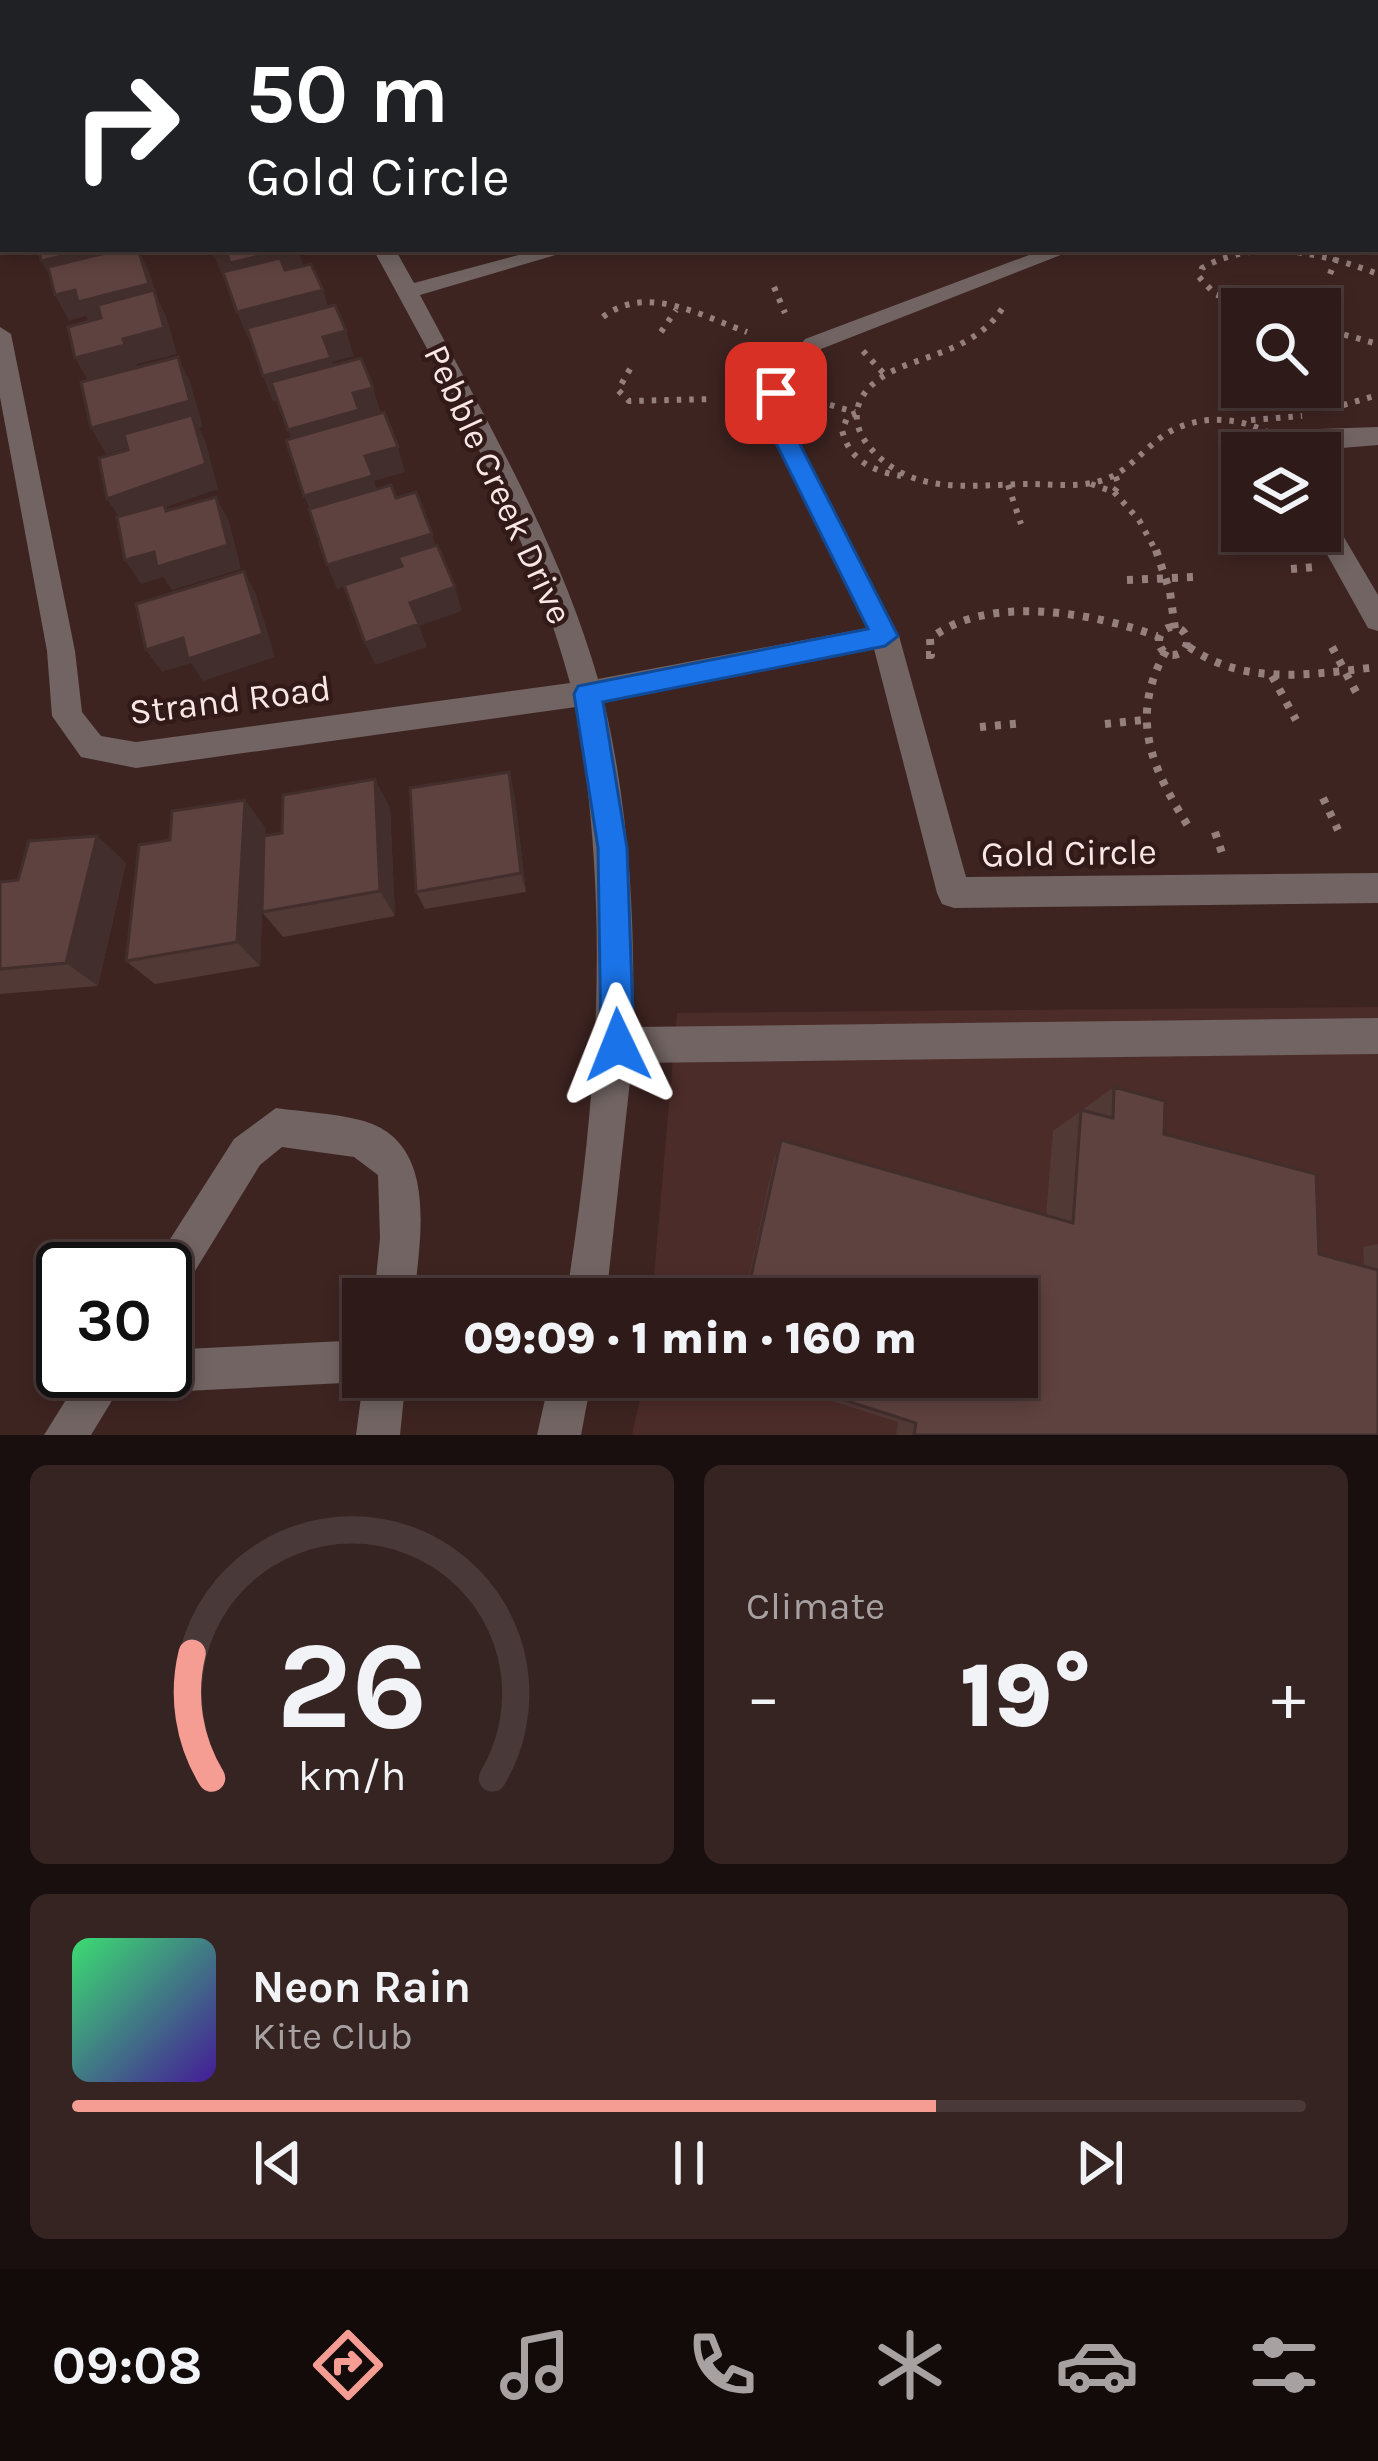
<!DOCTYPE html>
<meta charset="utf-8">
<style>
:root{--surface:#2e1b19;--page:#362422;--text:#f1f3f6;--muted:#a7a1a2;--line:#493938;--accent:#f59c93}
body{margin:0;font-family:Karla,sans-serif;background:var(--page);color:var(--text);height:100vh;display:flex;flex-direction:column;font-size:45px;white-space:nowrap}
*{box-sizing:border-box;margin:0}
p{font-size:39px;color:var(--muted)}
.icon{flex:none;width:66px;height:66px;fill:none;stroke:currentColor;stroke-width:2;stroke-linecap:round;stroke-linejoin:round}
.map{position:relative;height:1435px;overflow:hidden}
.details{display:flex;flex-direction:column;gap:30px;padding:30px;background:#190f0e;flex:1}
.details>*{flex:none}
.hud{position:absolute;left:0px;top:0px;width:1380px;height:252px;box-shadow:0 6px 18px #0003,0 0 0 3px var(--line);background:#202124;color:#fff;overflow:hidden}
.controls{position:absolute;left:1221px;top:288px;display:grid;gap:24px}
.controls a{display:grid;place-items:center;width:120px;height:120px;border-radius:0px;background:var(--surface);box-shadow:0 6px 18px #0003,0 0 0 3px var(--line);font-size:60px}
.speed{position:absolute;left:36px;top:1242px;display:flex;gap:24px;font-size:60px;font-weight:700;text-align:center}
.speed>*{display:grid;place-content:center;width:156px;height:156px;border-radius:50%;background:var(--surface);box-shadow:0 6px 18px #0003,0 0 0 3px var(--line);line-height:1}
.speed .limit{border:6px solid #111;border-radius:18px;background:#fff;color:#111}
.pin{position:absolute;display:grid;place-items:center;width:102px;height:102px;color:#fff;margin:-51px;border-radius:24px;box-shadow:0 6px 18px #0006}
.me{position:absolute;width:132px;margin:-66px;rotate:358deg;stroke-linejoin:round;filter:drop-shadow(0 0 9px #0008)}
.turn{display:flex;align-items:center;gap:42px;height:252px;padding:0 48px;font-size:54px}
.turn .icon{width:156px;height:156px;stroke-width:2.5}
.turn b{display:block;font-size:84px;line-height:102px}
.big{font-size:90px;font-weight:800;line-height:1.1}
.details .card{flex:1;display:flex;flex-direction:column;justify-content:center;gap:18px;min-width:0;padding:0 42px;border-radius:18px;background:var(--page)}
.details .dial{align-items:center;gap:0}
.dial svg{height:312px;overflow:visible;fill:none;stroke:var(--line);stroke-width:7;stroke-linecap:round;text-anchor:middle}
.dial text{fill:var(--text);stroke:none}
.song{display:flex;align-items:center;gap:36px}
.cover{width:144px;height:144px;border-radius:18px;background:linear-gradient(135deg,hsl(140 70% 55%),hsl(260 70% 35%))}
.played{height:12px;border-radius:6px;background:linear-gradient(90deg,var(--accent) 70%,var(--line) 70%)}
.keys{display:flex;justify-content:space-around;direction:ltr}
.heat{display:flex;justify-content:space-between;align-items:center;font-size:66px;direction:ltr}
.details .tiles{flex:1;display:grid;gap:30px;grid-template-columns:1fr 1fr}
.card:last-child{grid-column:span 2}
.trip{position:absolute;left:342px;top:1278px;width:696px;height:120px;border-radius:0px;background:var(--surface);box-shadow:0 6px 18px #0003,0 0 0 3px var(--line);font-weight:800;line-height:120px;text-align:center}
.tab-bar{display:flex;height:192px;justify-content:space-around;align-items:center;background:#120b0a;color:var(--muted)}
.tab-bar .icon{width:84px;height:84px}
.tab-bar .selected{color:var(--accent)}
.tab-bar b{font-size:54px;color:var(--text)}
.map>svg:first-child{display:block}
.built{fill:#4c2c29}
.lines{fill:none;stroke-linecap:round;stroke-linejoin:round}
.path-far1{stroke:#96807e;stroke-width:6;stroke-dasharray:4.5 8;stroke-linecap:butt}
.path{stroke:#96807e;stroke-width:8;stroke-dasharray:6 9;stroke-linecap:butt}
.minor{fill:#716462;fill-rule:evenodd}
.wall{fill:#513936}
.shaded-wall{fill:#422e2c}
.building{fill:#5e423f;stroke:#422e2c;stroke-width:3}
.route{fill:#1a73e8;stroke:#114b97;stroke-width:3}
.labels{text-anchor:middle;stroke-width:9;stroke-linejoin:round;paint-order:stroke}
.street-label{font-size:36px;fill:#f9e7e5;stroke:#321a18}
</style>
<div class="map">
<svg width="1378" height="1435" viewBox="0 0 1378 1435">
<rect width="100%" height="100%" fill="#3d2421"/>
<path class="built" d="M1378 1007V1435H632L645 1377H1017V1299H652L677 1013Z"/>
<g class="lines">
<path class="path-far1" d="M1330 274 1340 249
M774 287 785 313
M1002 309C966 363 893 353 864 394 850 414 858 436 874 452 916 497 975 484 1030 484 1054 484 1080 488 1103 480 1125 473 1138 456 1155 442 1189 413 1237 414 1275 436
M1256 309 1215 294 1199 277 1202 268C1256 237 1323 253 1378 274
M603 317C647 283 701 316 747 332
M1320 328 1378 344
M661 332 676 310
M863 351 887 377
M630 369 618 390 629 401 713 399
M806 398 855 412
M1343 405 1378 395
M856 413 848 416 842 430C849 460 872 471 901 476
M1251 420 1302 416
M1091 484 1114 492 1119 485 1115 475
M1008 485 1021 524
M1114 492 1139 520 1157 553"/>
<path class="path" d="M1156 550 1170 592 1175 629
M1291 569 1314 567
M1127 580 1195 577
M1159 641a14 14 0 1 1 28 0a14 14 0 1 1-28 0Z
M1189 647C1246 687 1312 674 1378 667
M1332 647 1356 692
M1166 651C1128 718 1152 769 1190 829
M926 655H931L930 639C987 593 1094 613 1157 636
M1272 676 1296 720
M1105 724 1143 720
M980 727 1024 723
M1323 798 1338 830
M1215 832 1222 853"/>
<path class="minor" d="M230 0H246L248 3H232Z
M924 0H940L941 3H925Z
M1238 0H1255L1257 3H1240Z
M1377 92H1378V104H1377Z
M1377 131H1378V144H1377Z
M1377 209H1378V221H1377Z
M373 249H395L414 283 541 249H576L420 295C486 420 559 543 598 679L867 628 764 420V393L805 339 1045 249H1076L821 349 788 394V420L899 636 966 877 1378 873V903L954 908 942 904 937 893 874 649 604 702C629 809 635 917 633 1027L1378 1018V1054L632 1063 606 1299H566C598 1096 611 911 576 707L136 768 81 757 52 716 47 651 0 397V327L11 334 75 651 82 712 101 736 136 742 570 683C529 531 448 387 373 249Z
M1378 427V445L1281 453 1319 429Z
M1320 509 1329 512 1378 595V631L1368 628 1314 531H1320Z
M276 1108C304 1112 333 1113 360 1120 440 1140 420 1238 414 1299H374L380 1238 378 1175 354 1157 282 1147 260 1165 179 1297 165 1303V1269H151L234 1139Z
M363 1340V1377H406L400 1435H356L363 1382 165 1392 150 1386 144 1371H165V1350Z
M84 1371H130L91 1435H44Z
M550 1377H592L581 1435H537Z"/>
</g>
<path class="wall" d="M0 0H53L54 3H3V161L0 143Z
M479 0H565L560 3H474Z
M681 0H772V3H690Z
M811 0H876L875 3H812Z
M1126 0H1220L1221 3H1125Z
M1295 0H1378V78L1377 3H1296Z
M514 792 526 892 425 909 416 892Z
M245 800 266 829 265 836 390 808 395 916 283 937 262 912 260 966 155 984 126 961 170 840Z
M97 836 126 863 98 986 0 994V882L18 880Z
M1114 1087 1164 1134 1319 1254 1364 1266 1363 1247 1378 1244V1435H896L898 1422 758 1377H1017V1299H744L774 1159 781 1140 1046 1216 1053 1131Z"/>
<path class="shaded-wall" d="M545 0H565L560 3H546Z
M757 0H772V3H747Z
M3 127V148L0 143V128Z
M92 249H137L56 287 41 261Z
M138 249 149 271 158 300 166 316 177 354 137 364 139 371 90 384 75 358 92 328 86 316 69 321 55 295Z
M298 249 306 273 225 282 214 256 227 253Z
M323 290 331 316 248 338 237 312Z
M346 331 354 356 332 362 340 383 273 402 263 376 323 337Z
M178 357 190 382 203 427 199 428 205 440 218 489 166 507 178 528 123 523 107 499 196 428 106 454 91 428Z
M373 388 381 413 298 455 288 430 353 393Z
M398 447 405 472 374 481 381 501 315 520 304 496 365 456Z
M216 497 229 521 241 569 172 590 163 577 141 584 125 560Z
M432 534 439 558 337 589 327 565Z
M244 571 256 594 275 657 203 681 191 663 162 672 146 650Z
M455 587 462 611 419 626 427 647 375 665 365 643 410 603Z
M509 772 514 792 526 892 521 873Z
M375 779 390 808 395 916 380 891Z
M245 800 266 829 260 966 237 942Z
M97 836 126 863 98 986 66 963Z"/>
<path class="building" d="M104 0H170V3H105Z
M302 0H369L371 3H304Z
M479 0H518L519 3H474L473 1Z
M709 0H757L747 3H713Z
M821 0H868L821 2Z
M992 0H1045L1046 3H992Z
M1139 0H1219L1221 3H1152L1150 0Z
M1324 0H1378V18L1377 3H1327Z
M0 7H3V31H0Z
M3 36V63H1L0 37Z
M3 73V100L0 101V74Z
M0 106H3V127L0 128Z
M39 249H92L41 261Z
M122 249H138L149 284 78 302 75 290 55 295 48 267Z
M212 249H288L230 263 227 253 214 256Z
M280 258 285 270 311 264 323 290 237 312 223 272Z
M154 290 164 328 123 339 125 345 75 358 68 327 101 318 98 305Z
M335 305 346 331 323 337 331 358 263 376 247 328Z
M178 357 190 401 91 428 81 382Z
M361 358 373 388 353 393 359 410 288 430 271 382Z
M384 412 398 447 365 456 373 476 304 496 286 440Z
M192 415 206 464 107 499 99 458 128 450 124 434Z
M391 485 396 498 416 492 432 534 327 565 309 509Z
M216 497 228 545 157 567 154 552 125 560 117 517 164 504 166 511Z
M437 545 455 587 410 603 419 624 365 643 344 585 402 566 398 557Z
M244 571 263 634 188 659 183 638 146 650 136 604Z
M509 772 521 873 416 892 410 788Z
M375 779 380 891 262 912 264 836 282 833 283 795Z
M245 800 237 942 126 961 139 845 170 840 172 811Z
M97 836 66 963 0 969V882L18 880 29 841Z
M1114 1087 1165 1101 1164 1134 1316 1174 1319 1254 1378 1270V1435H914L916 1423 772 1377H1017V1299H746L781 1140 1073 1223 1081 1110 1113 1118Z"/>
<path class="route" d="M776 385 787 393 788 421 898 636 885 646 603 702 627 848 634 1045 629 1056 618 1061 606 1056 601 1045 598 848 574 694 578 686 868 629 765 421V393Z"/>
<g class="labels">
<g class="street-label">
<text transform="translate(499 484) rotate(65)" y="13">Pebble Creek Drive</text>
<text transform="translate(230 699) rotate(-7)" y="13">Strand Road</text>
<text transform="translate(1069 852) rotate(-1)" y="13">Gold Circle</text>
</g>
</g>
</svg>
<div class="controls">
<a><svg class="icon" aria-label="search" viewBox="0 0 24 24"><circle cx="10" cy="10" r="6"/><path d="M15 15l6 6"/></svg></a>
<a><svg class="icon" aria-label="layers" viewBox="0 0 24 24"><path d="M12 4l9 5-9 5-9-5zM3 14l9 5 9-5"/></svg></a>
</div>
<div class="speed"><div class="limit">30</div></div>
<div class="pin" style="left:776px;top:393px;background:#d93025"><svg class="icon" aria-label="arrive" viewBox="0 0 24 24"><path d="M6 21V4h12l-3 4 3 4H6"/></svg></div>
<svg class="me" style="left:618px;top:1045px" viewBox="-20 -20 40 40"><path d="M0-17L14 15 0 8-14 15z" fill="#1a73e8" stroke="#fff" stroke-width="4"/></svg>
<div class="trip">09:09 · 1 min · 160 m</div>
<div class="hud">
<div class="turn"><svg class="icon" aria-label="right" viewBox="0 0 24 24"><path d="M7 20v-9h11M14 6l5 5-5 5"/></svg><div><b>50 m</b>Gold Circle</div></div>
</div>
</div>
<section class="details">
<div class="tiles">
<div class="card dial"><svg viewBox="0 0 100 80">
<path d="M14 69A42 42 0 1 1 86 69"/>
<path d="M14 69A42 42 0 0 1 9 37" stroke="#f59c93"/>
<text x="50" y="56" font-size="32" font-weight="700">26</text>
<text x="50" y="72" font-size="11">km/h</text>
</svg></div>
<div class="card"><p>Climate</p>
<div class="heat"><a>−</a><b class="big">19°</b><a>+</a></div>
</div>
<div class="card">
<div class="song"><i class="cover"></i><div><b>Neon Rain</b><p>Kite Club</p></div></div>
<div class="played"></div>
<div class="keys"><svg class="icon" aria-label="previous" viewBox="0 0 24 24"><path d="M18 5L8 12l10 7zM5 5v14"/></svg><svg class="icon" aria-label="pause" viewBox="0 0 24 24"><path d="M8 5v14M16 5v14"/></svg><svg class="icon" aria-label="next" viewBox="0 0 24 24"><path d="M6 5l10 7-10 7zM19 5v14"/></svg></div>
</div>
</div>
</section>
<nav class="tab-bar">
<b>09:08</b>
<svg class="icon selected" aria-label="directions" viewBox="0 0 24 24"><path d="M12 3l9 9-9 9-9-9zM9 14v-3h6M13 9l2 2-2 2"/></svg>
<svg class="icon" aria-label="music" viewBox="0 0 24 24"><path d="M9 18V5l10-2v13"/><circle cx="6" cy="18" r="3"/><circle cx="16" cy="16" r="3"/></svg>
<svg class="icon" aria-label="phone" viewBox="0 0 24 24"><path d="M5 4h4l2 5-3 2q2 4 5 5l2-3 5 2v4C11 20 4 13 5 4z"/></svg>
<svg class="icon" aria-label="climate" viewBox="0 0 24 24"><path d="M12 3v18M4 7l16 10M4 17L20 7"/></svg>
<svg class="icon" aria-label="car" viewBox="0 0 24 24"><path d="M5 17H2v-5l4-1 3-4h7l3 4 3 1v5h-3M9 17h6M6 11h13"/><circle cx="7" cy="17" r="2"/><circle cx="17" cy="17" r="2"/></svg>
<svg class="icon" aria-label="filters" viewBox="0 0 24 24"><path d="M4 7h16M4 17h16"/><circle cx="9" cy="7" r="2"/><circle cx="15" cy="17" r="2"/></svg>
</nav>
